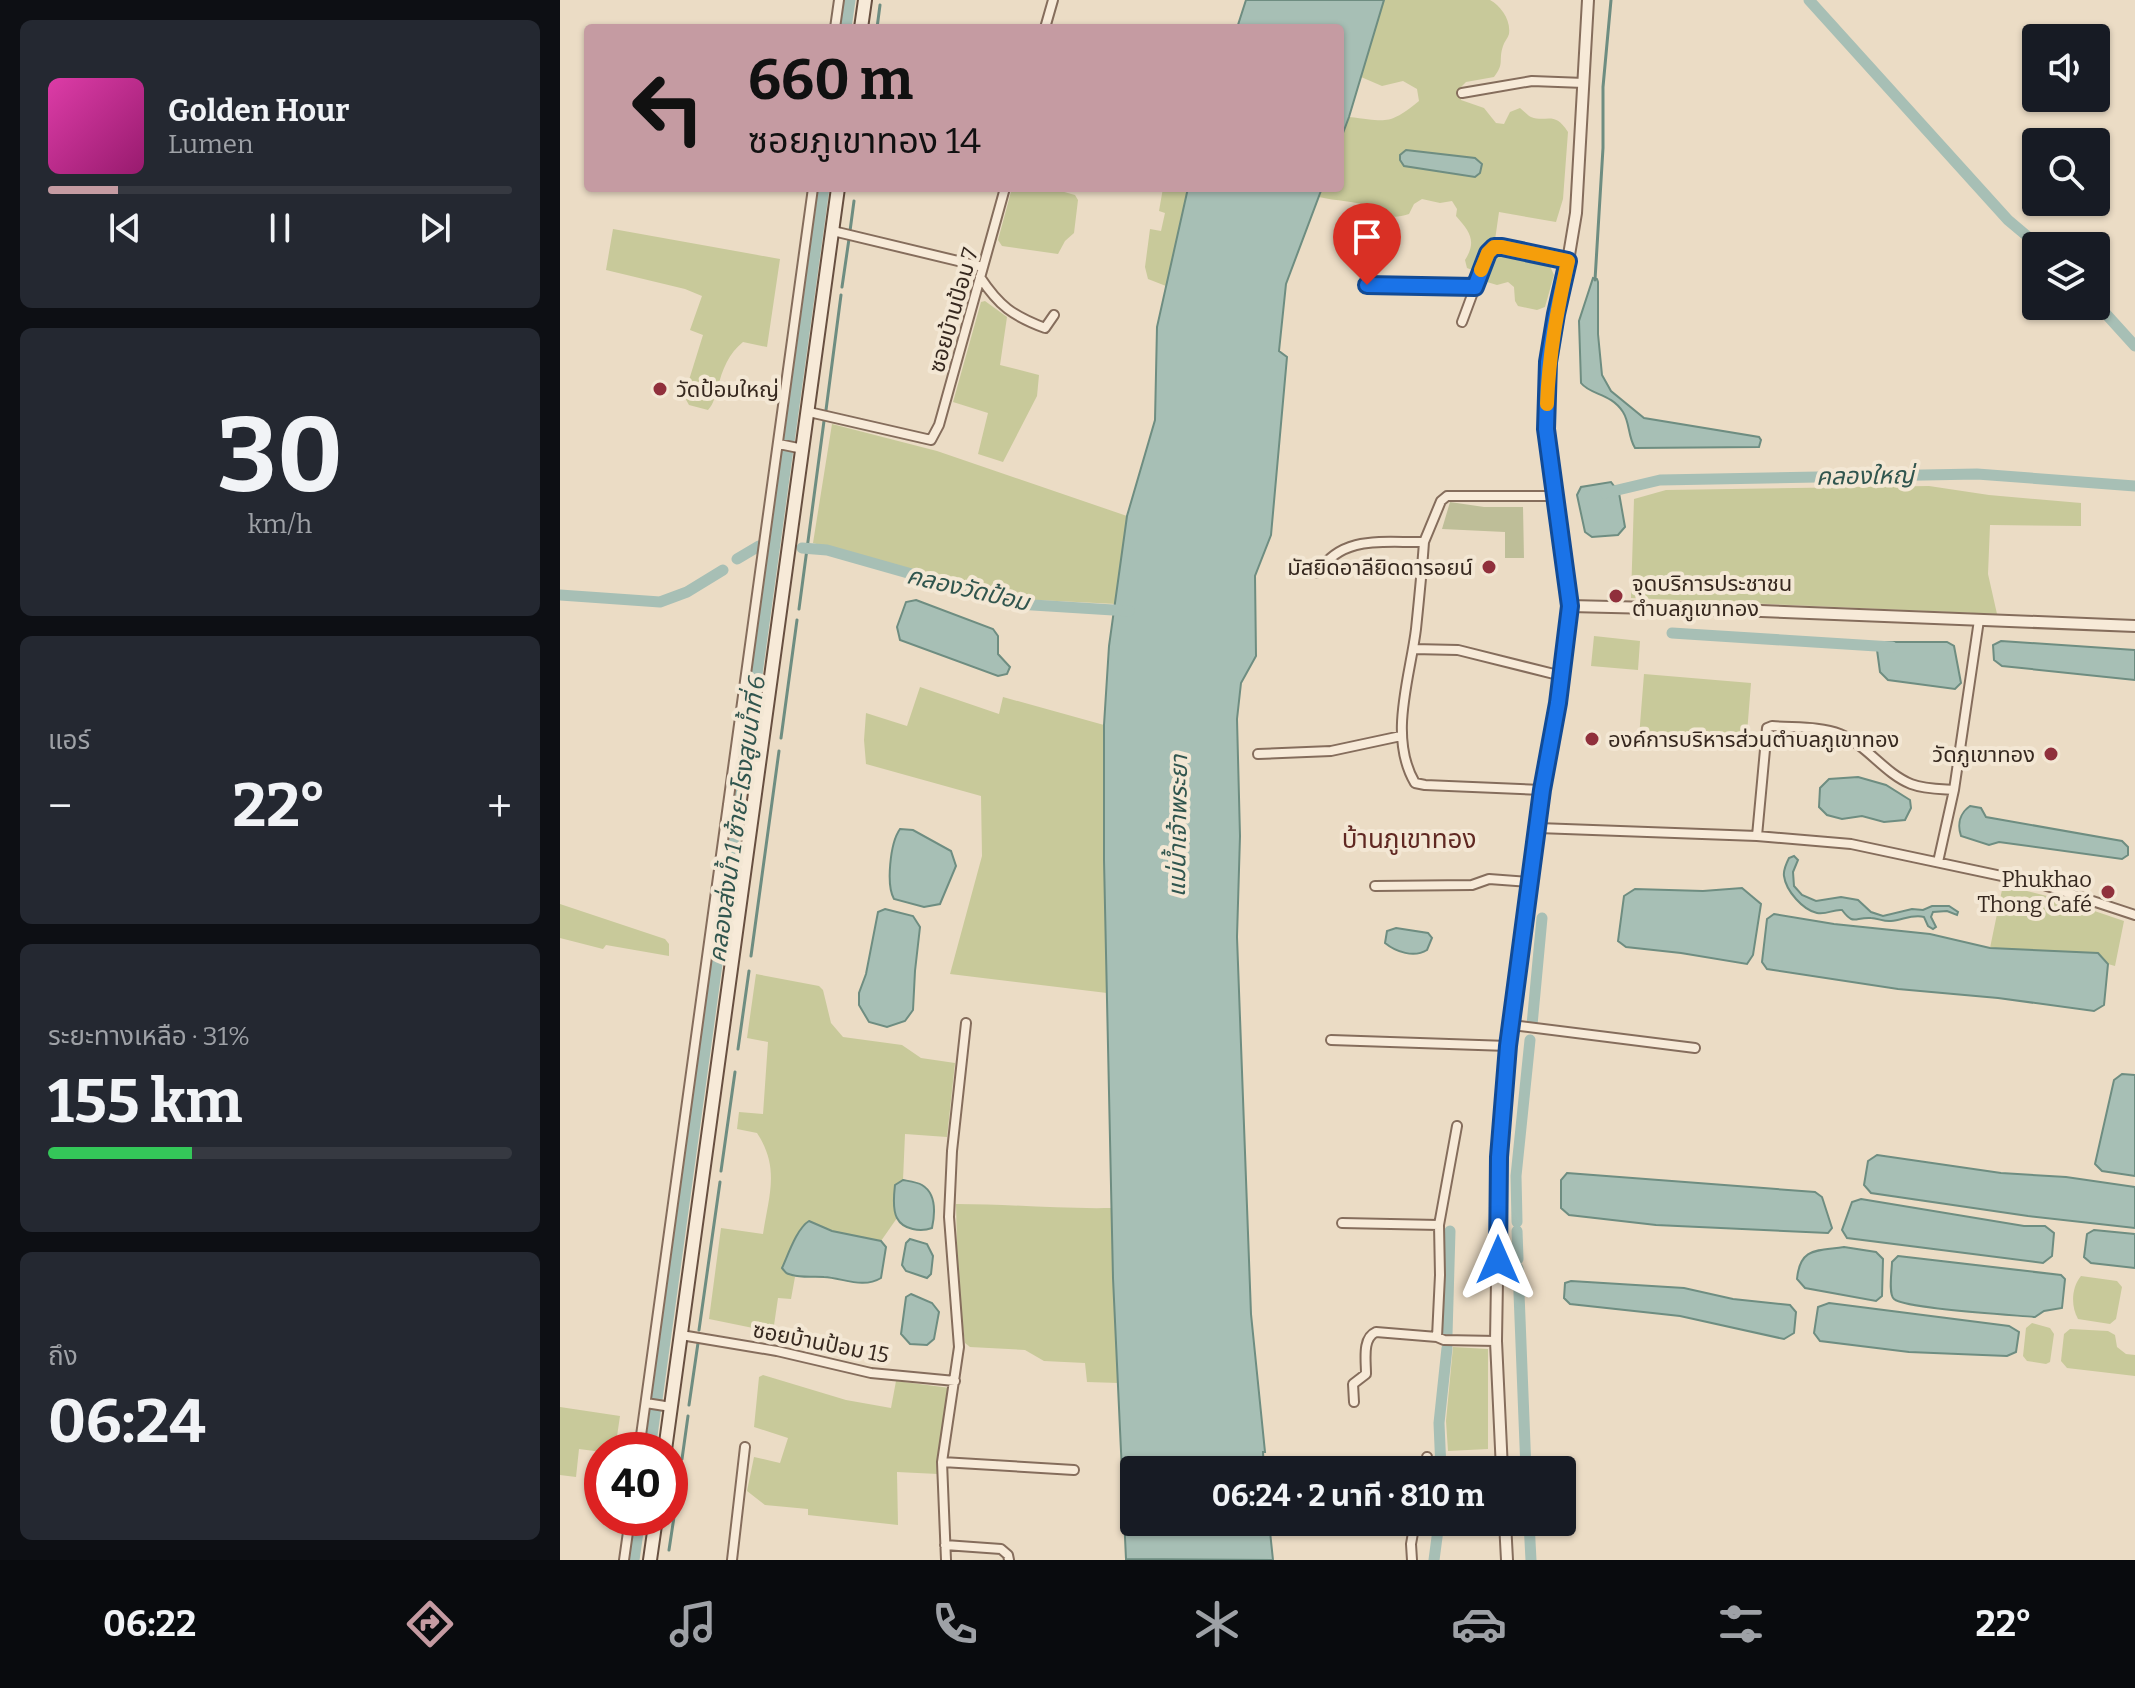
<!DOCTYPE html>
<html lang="th">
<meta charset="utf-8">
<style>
:root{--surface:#171b24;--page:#242831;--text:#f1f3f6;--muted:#9ea1a6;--line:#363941;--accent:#c59ba2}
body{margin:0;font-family:Bitter,"Noto Sans Thai",serif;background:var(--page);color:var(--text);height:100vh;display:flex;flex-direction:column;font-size:30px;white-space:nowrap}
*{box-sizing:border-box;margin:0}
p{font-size:26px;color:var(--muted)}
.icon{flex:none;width:44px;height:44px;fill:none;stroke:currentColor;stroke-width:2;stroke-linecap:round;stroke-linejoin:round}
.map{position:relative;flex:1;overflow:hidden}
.details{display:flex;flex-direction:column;gap:20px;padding:20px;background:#0d0f14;width:560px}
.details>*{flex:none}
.banner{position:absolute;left:24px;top:24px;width:760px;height:168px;border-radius:8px;box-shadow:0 2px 6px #0004;background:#c59ba2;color:#111;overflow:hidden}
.buttons{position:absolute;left:1462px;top:24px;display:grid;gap:16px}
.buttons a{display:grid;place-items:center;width:88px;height:88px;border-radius:8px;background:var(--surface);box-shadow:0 2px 6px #0004;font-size:40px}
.speed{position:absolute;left:24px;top:1432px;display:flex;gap:16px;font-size:40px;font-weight:700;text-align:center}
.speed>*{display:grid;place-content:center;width:104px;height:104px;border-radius:50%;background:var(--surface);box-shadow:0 2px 6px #0004;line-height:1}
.speed .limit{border:12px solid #d22;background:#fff;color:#111}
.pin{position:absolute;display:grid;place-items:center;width:68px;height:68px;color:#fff;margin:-82px -34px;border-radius:50% 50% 50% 0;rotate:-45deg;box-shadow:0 0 8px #0007}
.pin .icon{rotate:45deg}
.me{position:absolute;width:88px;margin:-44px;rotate:0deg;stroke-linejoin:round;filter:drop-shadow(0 0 6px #0008)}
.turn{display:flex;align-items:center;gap:28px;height:168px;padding:0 32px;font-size:36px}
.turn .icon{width:104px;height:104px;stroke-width:2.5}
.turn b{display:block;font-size:56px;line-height:68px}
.big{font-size:60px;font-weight:700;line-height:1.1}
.details .card{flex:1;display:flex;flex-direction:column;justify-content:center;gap:12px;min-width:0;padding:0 28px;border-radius:12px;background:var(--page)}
.details .dial{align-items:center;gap:0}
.dial b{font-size:104px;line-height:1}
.song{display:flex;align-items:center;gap:24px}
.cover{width:96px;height:96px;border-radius:12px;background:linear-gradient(135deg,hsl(320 70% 55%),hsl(320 70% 35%))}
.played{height:8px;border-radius:4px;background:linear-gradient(90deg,var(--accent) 15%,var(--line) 15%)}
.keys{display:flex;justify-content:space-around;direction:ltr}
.heat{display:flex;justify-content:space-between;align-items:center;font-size:44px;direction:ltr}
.charge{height:12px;border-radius:6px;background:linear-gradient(90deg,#34c759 31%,var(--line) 0)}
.trip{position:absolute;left:560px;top:1456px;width:456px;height:80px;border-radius:8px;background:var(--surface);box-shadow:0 2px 6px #0004;font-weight:700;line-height:80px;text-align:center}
.menu{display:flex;height:128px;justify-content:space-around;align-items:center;background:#090b0e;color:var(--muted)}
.menu .icon{width:56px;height:56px}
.menu .selected{color:var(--accent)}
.menu b{font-size:36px;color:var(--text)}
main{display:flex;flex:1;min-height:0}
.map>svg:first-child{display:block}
.green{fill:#c8c99a}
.cemetery{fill:#bebe98}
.water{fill:#a7bfb5;stroke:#6e8d81;stroke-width:2}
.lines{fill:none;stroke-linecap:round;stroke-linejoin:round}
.stream{stroke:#6e8d81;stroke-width:3}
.canal{stroke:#a7bfb5;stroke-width:11}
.minor-casing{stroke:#856d5c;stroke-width:12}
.tertiary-casing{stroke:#856d5c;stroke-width:14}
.secondary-casing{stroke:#674f40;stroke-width:16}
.minor{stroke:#f7ead8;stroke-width:8}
.tertiary{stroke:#f7ead8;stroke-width:10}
.secondary{stroke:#f7ead8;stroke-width:12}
.route-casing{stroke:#114b97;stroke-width:20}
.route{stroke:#1a73e8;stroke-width:14}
.slow{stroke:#f59e0b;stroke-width:14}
.poi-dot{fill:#90303c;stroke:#f3e7d4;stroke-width:3}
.labels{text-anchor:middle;stroke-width:8;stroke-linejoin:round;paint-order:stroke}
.street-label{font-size:22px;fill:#36281f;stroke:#f3e7d4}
.poi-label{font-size:22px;fill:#36281f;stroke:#f3e7d4;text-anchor:start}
.water-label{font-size:24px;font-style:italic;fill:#30554e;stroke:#f3e7d4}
.quarter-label{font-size:26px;fill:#602822;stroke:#f3e7d4}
</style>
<main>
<section class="details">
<div class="card">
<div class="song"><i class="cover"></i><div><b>Golden Hour</b><p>Lumen</p></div></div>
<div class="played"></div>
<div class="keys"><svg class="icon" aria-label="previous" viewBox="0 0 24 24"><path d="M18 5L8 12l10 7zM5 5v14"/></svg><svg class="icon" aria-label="pause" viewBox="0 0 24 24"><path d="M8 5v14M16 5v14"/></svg><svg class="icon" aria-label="next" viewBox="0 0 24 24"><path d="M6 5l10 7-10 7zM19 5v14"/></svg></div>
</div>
<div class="card dial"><b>30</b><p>km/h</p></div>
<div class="card"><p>แอร์</p>
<div class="heat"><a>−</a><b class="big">22°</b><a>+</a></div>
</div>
<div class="card"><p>ระยะทางเหลือ · 31%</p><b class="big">155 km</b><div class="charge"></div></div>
<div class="card"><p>ถึง</p><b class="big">06:24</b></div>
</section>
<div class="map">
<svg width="1575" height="1560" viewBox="0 0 1575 1560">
<rect width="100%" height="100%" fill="#ebdcc5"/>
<path class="green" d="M824 0H930C941 6 951 20 949 34 948 38 944 42 943 46 938 61 945 63 934 77L906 82 900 88 901 100 924 108 936 123 944 124 950 112 960 108C964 111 967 115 971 117 987 123 994 110 1008 132L1003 199 996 222 939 212 935 240 927 248 917 267 912 270 907 268 905 260C917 241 910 232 896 216L897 209 892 201 880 203 862 199 854 204 849 214C827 221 829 213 812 207 796 201 775 201 759 197L762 188H780V141L789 117C827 121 828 126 859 101L857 89 843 81 822 86 801 77Z
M452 188H490L515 195 518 200 514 233 505 241 498 254 442 246 438 240Z
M603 188H628L606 286 588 279 585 267 590 229 601 231 605 213 599 211Z
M53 229 220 259 207 347 183 342C169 353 162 370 158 387 155 395 154 404 148 410L129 405 124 396 143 335 130 330 142 296 125 289 46 270Z
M946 253 990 266 994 275 985 307 977 310 958 306 955 301 954 287 948 282 937 285 927 282 926 274 934 256Z
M425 301 447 317 440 365 479 375 477 396 443 462 418 454 428 413 393 402 421 302Z
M272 424 377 451 567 516 556 604 458 599 253 543Z
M1369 486 1429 495 1521 503V526L1430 525 1428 574 1437 614 1071 598 1074 499 1106 490Z
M1034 636 1080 641 1078 670 1031 666Z
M1084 674 1191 683 1186 746 1079 737Z
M360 687 439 714 443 697 544 725V860L547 993 390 974 422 856 421 796 306 764 304 740 306 713 347 726Z
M1443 885 1499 899 1564 921 1555 966 1548 964 1537 953 1430 948Z
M0 904 105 939 109 944V956L46 945 43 949 0 938Z
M196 974 259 986 263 990 271 1023 283 1037 342 1045 361 1058 395 1063 387 1137 345 1134 343 1180 335 1185 334 1196 337 1218 321 1241 243 1225 232 1245 226 1273 235 1277 231 1299 218 1298 213 1332 149 1319 161 1228 203 1234C209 1195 220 1168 197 1133L177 1129 179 1112 203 1114 208 1042 187 1038Z
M396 1204C448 1204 499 1209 551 1208L559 1383 527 1382 525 1363 484 1361 465 1350 410 1347 405 1343 398 1288Z
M1521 1276 1557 1281 1562 1287 1556 1319 1550 1324 1518 1319C1511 1307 1511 1288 1521 1276Z
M1472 1323 1490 1328 1494 1334 1490 1362 1486 1364 1467 1361 1463 1356 1466 1328Z
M1510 1329 1548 1331 1555 1335 1557 1347 1566 1354 1575 1355V1376L1507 1368 1501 1361 1504 1334Z
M893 1347 928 1349V1449L888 1451 886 1421Z
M203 1375 286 1400 331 1408 336 1381 390 1388 378 1474 337 1472 338 1525 248 1515V1509L205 1505 187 1491 194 1457 220 1463 228 1438 194 1427 199 1377Z
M0 1407 60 1416 55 1450H42V1452L19 1449 16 1477 0 1475Z"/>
<path class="cemetery" d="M890 502 924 507H963L964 558H945V532L882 529Z"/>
<path class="water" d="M686 0H824L789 117 780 141V28H677Z
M846 150 915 158 922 164 920 173 915 177 844 166 840 160V155Z
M628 188H762L726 284 719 351 727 357 711 535 695 576 696 656 681 683 677 719 680 836 677 937 691 1314 705 1452H703L704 1470H574V1522H709L713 1560 566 1559 553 1278 544 860V725L549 646 567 516 595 420 597 327Z
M1033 278 1037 279 1038 282V334L1042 375 1051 391 1084 418 1199 437 1201 440 1199 447 1075 448C1068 437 1070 423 1063 412 1051 393 1030 395 1021 383L1019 321Z
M1051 482 1059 493 1065 527 1058 535 1032 537 1025 532 1017 495 1021 487Z
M356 600 433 629 438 636V654L450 667 447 674 438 676 340 640 337 627 346 602Z
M1441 641 1575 650V680L1442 666 1434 660 1433 645Z
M1322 642H1387L1394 646 1401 683 1395 689 1328 680 1320 672 1317 650Z
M1298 777 1326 785 1350 800 1351 808 1345 820 1324 822 1302 816 1282 819 1267 815 1259 807 1260 788 1269 779Z
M1410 806 1421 808 1426 817 1562 841 1568 847V855L1562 859 1439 842 1429 845 1401 836C1397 824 1400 813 1410 806Z
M340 829 353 830 391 851 396 866 380 904 364 907 334 899C326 885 330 843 340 829Z
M1234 856 1238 860 1233 872 1234 886 1242 895 1256 901 1281 897 1298 900 1311 912 1323 916 1352 909 1363 910 1372 906H1389L1398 912 1397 915 1387 911 1373 912 1371 917 1376 927 1373 929 1368 926 1364 917C1352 914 1343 920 1331 921 1324 922 1318 918 1311 918 1294 917 1294 926 1282 910 1273 909 1267 915 1257 913 1243 910 1226 891 1224 876 1223 870 1226 864 1229 858Z
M1182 888 1201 904 1193 955 1187 964 1121 953 1066 947 1058 941 1064 896 1075 889 1143 891Z
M325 909 353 916 360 927 355 971 353 1010 345 1021 327 1027 309 1022 299 1005V993L306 974 318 912Z
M1214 914 1274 924 1370 934 1430 948 1538 953 1548 964 1544 1005 1534 1011 1438 998 1338 989 1207 969 1202 962 1207 919Z
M836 928 868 933 872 938 867 950C854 958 836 952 825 943L827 931Z
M1562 1074 1575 1075V1176L1542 1171 1535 1164 1554 1080Z
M1317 1155 1441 1173 1506 1177 1575 1187V1228L1468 1216 1311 1193 1304 1185 1308 1161Z
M1007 1173 1255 1192 1262 1197 1272 1228 1268 1233 1096 1225 1009 1215 1001 1208V1180Z
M343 1180C348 1181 357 1182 362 1185 377 1194 375 1214 372 1228 361 1232 343 1230 337 1218 332 1209 334 1194 335 1185Z
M1301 1199 1464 1226H1485L1494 1233 1492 1256 1483 1263 1287 1238 1282 1230 1292 1202Z
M249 1221 272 1231 321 1241 326 1247 321 1278C303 1289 283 1278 264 1277 254 1276 242 1278 232 1275 225 1273 227 1274 222 1268 228 1255 237 1228 249 1221Z
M1534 1230 1575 1234V1268L1531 1263 1524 1257 1527 1234Z
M350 1239 367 1244 373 1256 371 1274 367 1278 346 1271 342 1265 346 1243Z
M1284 1247 1316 1252 1323 1259 1322 1296 1316 1301 1245 1288 1237 1279C1240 1247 1257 1251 1284 1247Z
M1338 1256 1501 1275 1505 1279 1502 1308 1484 1311 1475 1317C1453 1315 1345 1309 1334 1299 1328 1294 1332 1270 1332 1262Z
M1011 1281 1124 1288 1173 1299 1230 1305 1236 1312 1234 1333 1224 1339 1120 1316 1010 1304 1004 1298 1005 1283Z
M351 1294 372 1303 379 1312 374 1339 367 1345 350 1344 341 1334 346 1297Z
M1269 1303 1449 1326 1459 1332 1456 1352 1447 1356 1349 1352 1260 1341 1254 1333 1258 1307Z"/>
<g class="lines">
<path class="stream" d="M317 28 320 5
M295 189 296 188
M290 231 294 201
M1035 280 1043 148V87L1051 0
M282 287 289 239
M266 410 281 295
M239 609 264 421
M221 738 237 620
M191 956 219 751
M178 1049 189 971
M161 1171 175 1072
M139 1330 160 1182
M129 1405 138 1343
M122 1459 128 1416
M116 1502 119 1482
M109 1550 114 1517"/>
<path class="canal" d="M1249 0 1448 220 1479 246
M286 28 290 0
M1536 303 1575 346
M1045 493 1100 480 1417 474 1575 486
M242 548 267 550 457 604 569 611
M177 559 199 546
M0 595 100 602 127 592 163 570
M1112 633 1332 647
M972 1025 982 918
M957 1222 956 1176 970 1040
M957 1231 958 1259
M958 1268 966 1470
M887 1335 890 1231
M90 1450 264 188
M881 1470 879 1423 887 1348
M969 1522 971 1560
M74 1560 80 1518
M874 1560 879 1522"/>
<g class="minor-casing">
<path id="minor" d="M275 28 279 0
M485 28 493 0
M902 93 972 81 1024 83
M273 231 423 267
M420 277C439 306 453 316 485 328L494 315
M807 285 915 287 928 253 934 247H942L1008 261
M902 322 915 287
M249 412 371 440 379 425 445 188
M219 444 243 449
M864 542C862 571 859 600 856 629 850 678 828 737 855 783L865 785 982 790
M758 573C782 534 825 543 864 542L881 501 887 496H996
M853 649 898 650 1002 676
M698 754 771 751 841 736
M168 804 193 808
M978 828 1197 836 1291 844 1484 885 1575 915
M1197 836 1207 728 1212 726C1234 728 1260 726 1280 734 1307 745 1324 773 1351 784 1364 789 1380 789 1394 790
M1378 862 1394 790 1419 620
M815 886 912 885 929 879 969 882
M952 1025 1135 1048
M771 1040 948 1046
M897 1126 879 1225 880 1275 877 1337 884 1340 936 1341
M782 1223 879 1225
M121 1335 217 1351 311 1373 395 1381
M794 1402 793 1384 806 1374C806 1360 802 1338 816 1332L877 1337
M86 1403 111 1407
M79 1450 253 188
M382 1462 514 1470
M866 1470 867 1457
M385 1545 441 1549 448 1555 449 1560
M64 1560 70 1518
M172 1560 185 1447
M386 1560 382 1462 399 1347 389 1217 392 1151 406 1023
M852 1560 851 1544 855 1522"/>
</g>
<g class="tertiary-casing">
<path id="tertiary" d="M1010 606 1176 610 1575 626
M942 1470 936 1341 939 1157 948 1046 982 790 998 703 1010 606 986 429 988 362 996 314 1008 261 1016 213 1028 0
M945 1522 947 1560"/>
</g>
<g class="secondary-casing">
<path id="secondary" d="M301 28 305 0
M105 1450 278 188
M90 1560 96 1518"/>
</g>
<use href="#minor" class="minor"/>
<use href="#tertiary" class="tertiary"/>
<use href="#secondary" class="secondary"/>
</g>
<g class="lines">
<g class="route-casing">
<path id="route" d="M807 285 915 287 928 253 934 247H942L1008 261 996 314 988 362 986 429 1010 606 998 703 982 790 948 1046 939 1157 938 1260"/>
</g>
<use href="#route" class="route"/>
<path class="slow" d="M921 270 928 253 934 247H942L1008 261C997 311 989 353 987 404"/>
</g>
<g class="poi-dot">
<circle cx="100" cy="389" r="8"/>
<circle cx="929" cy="567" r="8"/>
<circle cx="1056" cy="596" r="8"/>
<circle cx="1032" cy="739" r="8"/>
<circle cx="1491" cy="754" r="8"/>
<circle cx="1548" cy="892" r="8"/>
</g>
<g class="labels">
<g class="street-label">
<text transform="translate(393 310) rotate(-74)" y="8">ซอยบ้านป้อม 7</text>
<text transform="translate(261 1342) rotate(11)" y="8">ซอยบ้านป้อม 15</text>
</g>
<g class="poi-label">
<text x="116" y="397">วัดป้อมใหญ่</text>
<text x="913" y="575" text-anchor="end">มัสยิดอาลียิดดารอยน์</text>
<text x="1072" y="591">จุดบริการประชาชน<tspan x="1072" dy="25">ตำบลภูเขาทอง</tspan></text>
<text x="1048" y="747">องค์การบริหารส่วนตำบลภูเขาทอง</text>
<text x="1475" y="762" text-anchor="end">วัดภูเขาทอง</text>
<text x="1532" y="887" text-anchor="end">Phukhao<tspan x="1532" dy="25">Thong Café</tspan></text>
</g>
<g class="water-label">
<text transform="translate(1305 476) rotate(-1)" y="8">คลองใหญ่</text>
<text transform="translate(408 589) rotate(13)" y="8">คลองวัดป้อม</text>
<text transform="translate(177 819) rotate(-82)" y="8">คลองส่งน้ำ 1 ซ้าย-โรงสูบน้ำที่ 6</text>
<text transform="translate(618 826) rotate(-89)" y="8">แม่น้ำเจ้าพระยา</text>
</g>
<g class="quarter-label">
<text x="849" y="848">บ้านภูเขาทอง</text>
</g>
</g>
</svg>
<div class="buttons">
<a><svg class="icon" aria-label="sound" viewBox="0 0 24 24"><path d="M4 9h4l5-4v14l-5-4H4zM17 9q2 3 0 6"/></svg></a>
<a><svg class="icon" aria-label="search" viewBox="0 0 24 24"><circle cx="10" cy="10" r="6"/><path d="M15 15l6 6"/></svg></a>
<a><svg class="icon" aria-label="layers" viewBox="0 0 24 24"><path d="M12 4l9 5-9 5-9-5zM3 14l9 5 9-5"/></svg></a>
</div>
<div class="speed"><div class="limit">40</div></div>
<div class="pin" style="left:807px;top:285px;background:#d93025"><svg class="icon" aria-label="arrive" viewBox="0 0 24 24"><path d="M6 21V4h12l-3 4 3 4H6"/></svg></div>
<svg class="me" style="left:938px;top:1260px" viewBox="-20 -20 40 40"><path d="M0-17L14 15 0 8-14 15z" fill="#1a73e8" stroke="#fff" stroke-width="4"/></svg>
<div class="trip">06:24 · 2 นาที · 810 m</div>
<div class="banner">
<div class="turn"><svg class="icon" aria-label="left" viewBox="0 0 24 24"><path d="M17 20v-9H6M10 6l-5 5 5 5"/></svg><div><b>660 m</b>ซอยภูเขาทอง 14</div></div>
</div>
</div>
</main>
<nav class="menu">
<b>06:22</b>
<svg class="icon selected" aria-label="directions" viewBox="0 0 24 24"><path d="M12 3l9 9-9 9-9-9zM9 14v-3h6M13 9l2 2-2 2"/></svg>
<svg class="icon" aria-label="music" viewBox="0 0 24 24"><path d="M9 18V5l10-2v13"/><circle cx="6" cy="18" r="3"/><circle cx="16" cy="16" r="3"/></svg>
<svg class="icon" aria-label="phone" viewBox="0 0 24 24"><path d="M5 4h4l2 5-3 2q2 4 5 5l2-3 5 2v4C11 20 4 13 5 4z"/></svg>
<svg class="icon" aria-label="climate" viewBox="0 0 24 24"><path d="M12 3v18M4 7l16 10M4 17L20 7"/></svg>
<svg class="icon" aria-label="car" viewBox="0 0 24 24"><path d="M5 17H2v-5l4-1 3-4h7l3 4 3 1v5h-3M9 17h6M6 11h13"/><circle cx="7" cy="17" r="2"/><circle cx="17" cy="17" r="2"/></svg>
<svg class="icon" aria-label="filters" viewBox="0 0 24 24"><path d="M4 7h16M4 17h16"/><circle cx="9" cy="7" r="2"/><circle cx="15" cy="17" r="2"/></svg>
<b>22°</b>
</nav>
